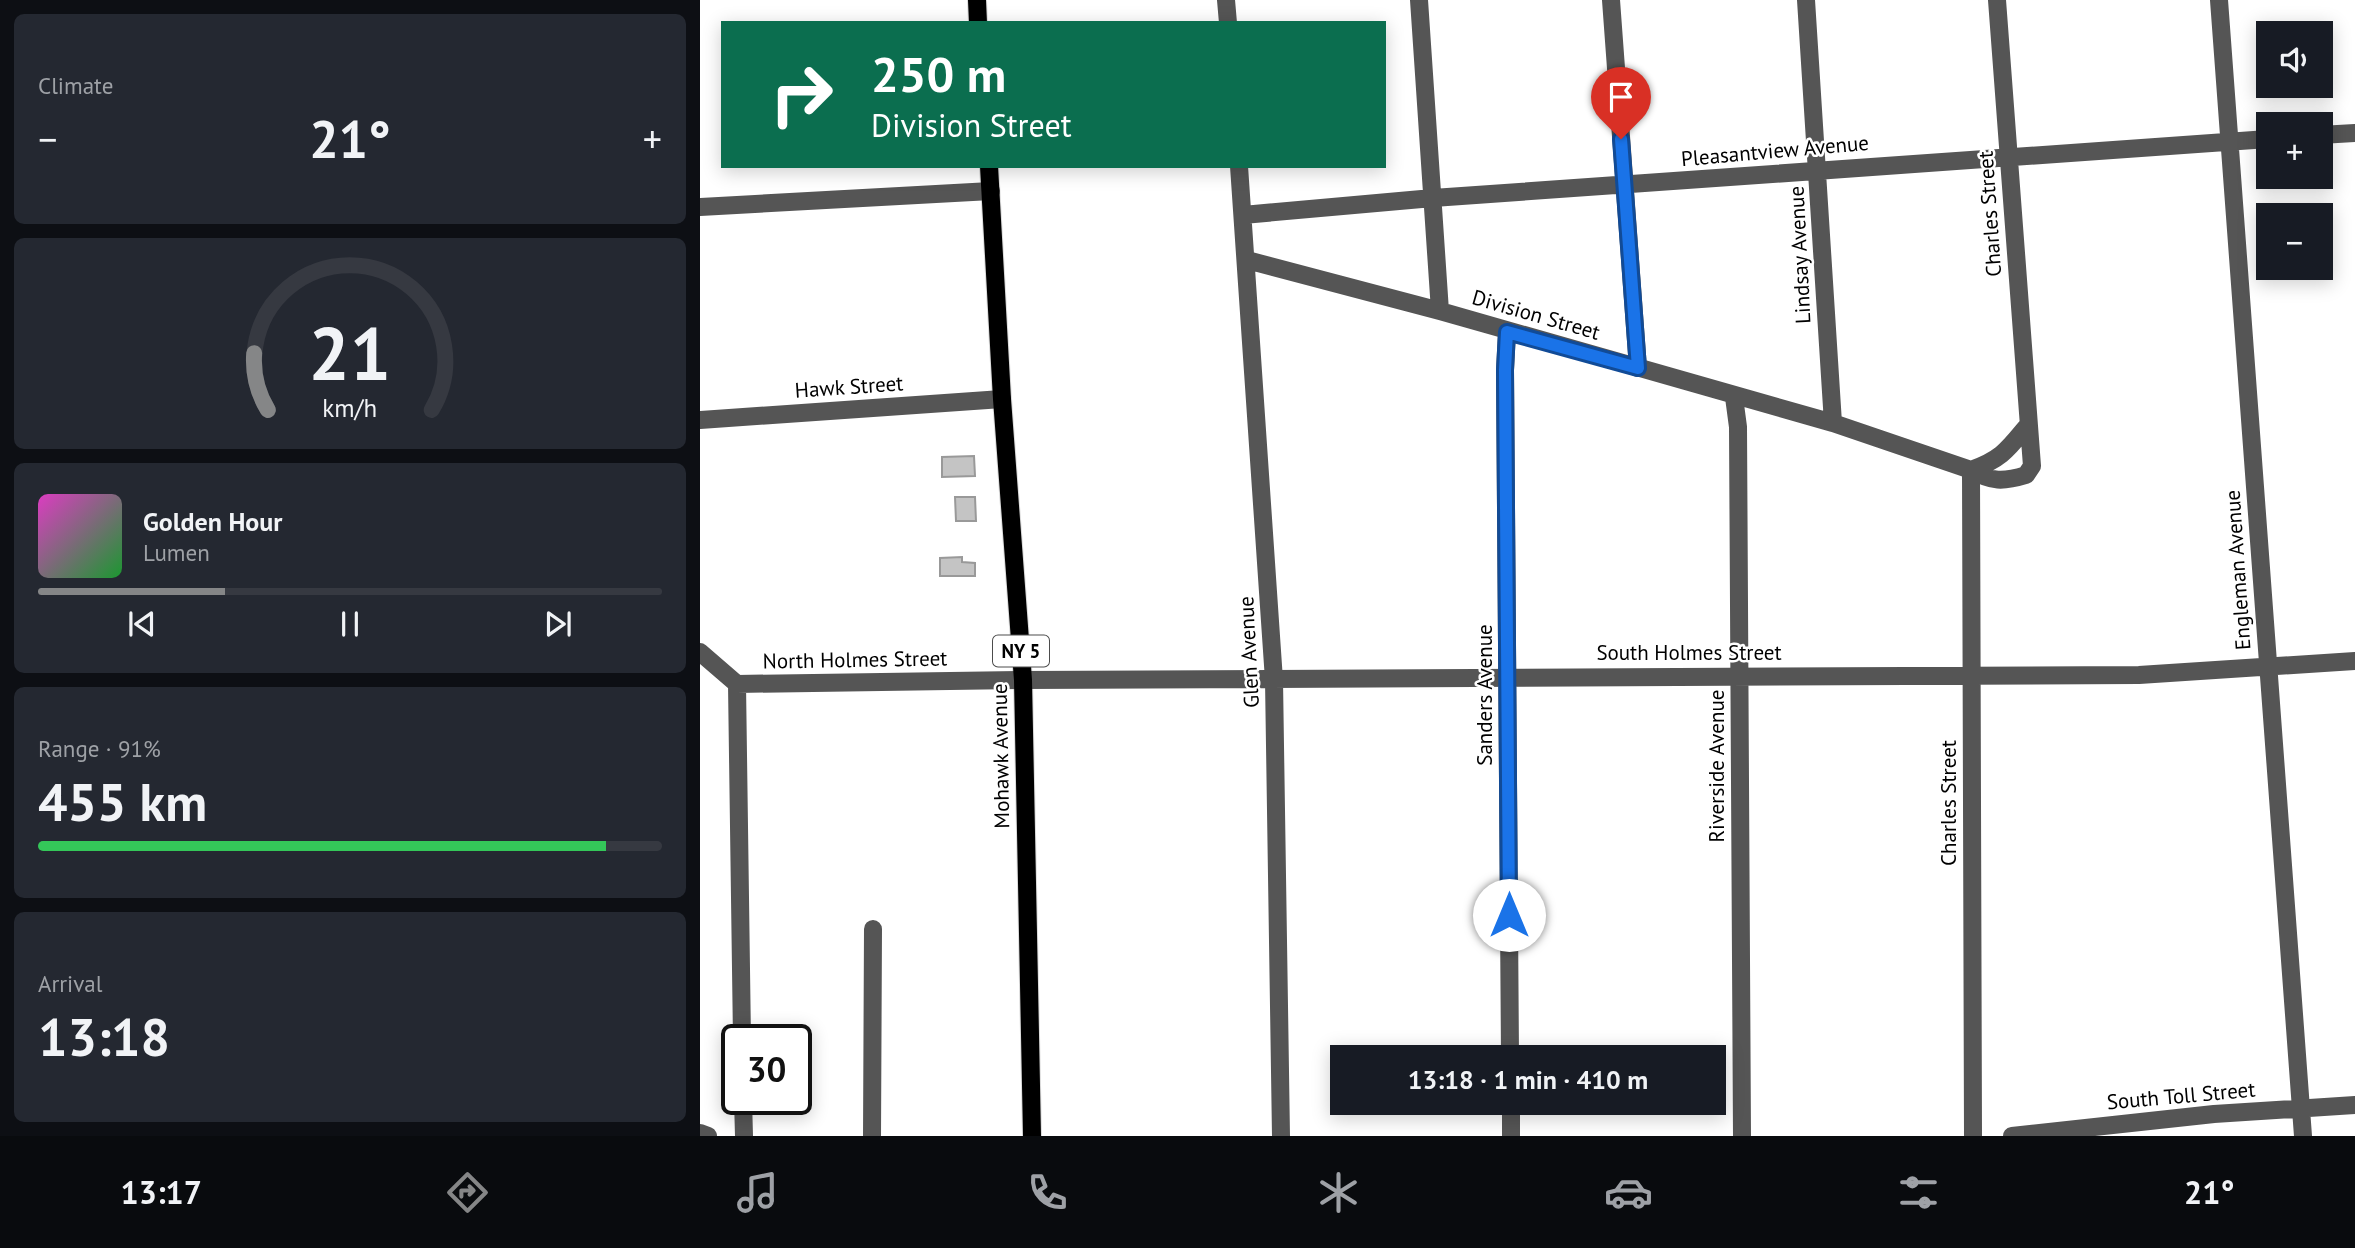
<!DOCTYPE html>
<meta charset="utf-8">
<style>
:root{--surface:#171b24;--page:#242831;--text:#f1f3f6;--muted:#9ea1a6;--line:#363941;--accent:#858687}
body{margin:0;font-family:"PT Sans",sans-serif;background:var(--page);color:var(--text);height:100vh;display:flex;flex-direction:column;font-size:26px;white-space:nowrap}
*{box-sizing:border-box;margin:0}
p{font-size:23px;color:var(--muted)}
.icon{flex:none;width:38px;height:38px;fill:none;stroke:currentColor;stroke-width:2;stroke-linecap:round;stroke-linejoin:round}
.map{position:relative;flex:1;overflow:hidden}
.drawer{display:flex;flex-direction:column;gap:14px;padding:14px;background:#0d0f14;width:700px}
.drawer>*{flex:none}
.guide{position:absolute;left:21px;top:21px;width:665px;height:147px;border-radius:0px;box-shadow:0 4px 18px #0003;background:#0b6e4f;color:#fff;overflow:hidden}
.fabs{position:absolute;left:1556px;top:21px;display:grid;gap:14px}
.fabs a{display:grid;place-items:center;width:77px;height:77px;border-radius:0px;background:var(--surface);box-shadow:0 4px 18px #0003;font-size:35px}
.speed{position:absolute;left:21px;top:1024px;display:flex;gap:14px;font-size:35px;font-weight:700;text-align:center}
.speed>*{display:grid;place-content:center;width:91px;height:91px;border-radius:50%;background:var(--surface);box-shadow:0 4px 18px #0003;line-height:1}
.speed .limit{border:4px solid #111;border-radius:10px;background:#fff;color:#111}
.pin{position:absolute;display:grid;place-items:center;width:60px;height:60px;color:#fff;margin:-72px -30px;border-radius:50% 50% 50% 0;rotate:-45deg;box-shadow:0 0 7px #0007}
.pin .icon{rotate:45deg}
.me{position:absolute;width:77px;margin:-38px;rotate:0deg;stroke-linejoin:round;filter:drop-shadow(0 0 5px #0008)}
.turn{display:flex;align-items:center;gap:24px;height:147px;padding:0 35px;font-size:32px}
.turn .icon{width:91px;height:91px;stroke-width:2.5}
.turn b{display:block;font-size:49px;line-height:60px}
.big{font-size:52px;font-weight:600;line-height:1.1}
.drawer .card{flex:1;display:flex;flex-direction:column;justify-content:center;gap:10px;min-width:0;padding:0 24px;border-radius:10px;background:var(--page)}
.drawer .dial{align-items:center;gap:0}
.dial svg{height:182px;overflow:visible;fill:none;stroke:var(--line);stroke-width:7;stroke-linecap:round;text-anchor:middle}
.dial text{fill:var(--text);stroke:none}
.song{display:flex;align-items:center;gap:21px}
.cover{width:84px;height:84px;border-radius:10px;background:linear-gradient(135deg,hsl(310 70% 55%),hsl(130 70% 35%))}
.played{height:7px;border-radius:4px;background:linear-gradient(90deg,var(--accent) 30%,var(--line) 30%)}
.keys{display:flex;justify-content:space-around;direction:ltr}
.heat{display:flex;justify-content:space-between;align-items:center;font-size:38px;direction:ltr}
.charge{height:10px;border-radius:5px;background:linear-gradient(90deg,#34c759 91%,var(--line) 0)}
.trip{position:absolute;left:630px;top:1045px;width:396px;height:70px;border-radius:0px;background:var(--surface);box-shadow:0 4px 18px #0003;font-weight:600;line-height:70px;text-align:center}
.dock{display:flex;height:112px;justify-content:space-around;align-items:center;background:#090b0e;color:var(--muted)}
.dock .icon{width:49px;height:49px}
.dock .on{color:var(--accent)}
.dock b{font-size:32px;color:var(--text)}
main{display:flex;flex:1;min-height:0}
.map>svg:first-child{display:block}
.building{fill:#c4c4c4;stroke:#999;stroke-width:2}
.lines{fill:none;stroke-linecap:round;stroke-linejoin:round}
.major-casing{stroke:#dbdbdb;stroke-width:20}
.minor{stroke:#555;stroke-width:18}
.major{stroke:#000;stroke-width:18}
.route-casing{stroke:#114b97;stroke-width:18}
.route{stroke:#1a73e8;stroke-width:12}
.labels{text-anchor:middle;stroke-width:5;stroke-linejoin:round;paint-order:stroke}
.shield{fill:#fff;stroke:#4c4c4c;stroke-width:2}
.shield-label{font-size:19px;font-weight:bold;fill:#000}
.street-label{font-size:21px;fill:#000;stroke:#fff}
</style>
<main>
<section class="drawer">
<div class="card"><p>Climate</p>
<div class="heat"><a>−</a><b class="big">21°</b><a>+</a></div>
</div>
<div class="card dial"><svg viewBox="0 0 100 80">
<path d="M14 69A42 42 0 1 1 86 69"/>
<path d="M14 69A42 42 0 0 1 8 44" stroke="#858687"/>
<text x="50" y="56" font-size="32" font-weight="700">21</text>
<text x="50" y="72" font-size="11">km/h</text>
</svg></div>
<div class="card">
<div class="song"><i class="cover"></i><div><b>Golden Hour</b><p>Lumen</p></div></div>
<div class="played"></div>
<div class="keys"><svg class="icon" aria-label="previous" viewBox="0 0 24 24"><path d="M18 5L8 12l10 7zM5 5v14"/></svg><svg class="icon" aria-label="pause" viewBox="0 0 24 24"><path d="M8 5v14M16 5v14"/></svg><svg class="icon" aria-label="next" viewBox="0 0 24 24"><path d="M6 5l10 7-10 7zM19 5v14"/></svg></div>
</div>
<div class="card"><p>Range · 91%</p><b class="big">455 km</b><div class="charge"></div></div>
<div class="card"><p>Arrival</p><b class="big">13:18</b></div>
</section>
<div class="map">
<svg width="1655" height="1136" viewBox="0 0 1655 1136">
<rect width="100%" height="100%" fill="#fff"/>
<path class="building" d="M274 456 275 476 242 477V457Z
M255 497H275L276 521H256Z
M262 557V562L275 563V576H240V558Z"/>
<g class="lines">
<g class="major-casing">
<path id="major" d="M277 0 278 23
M289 166 302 399 323 680 332 1136"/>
</g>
<path class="minor" d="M526 0 528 23
M719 0 740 311
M911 0 938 368
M1106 0 1133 423
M1519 0 1603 1136
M1620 135 1655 133
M539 166 574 680 581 1136
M0 207 291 191
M543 215 733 198 1568 139
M547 260 740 311 1133 423 1271 470C1292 482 1303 482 1326 475L1332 466 1297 0
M807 332 805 370 810 1057
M1034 397 1038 427 1042 1136
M0 420 302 399
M1271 470 1273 1136
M1271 470C1302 459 1308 449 1328 425
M0 652 37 684 323 680 1439 675 1655 661
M37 684 42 1040
M43 1099 44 1136
M811 1102V1136
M0 1133 8 1136
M172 1136 173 929
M1312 1136 1514 1114 1655 1105"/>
<use href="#major" class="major"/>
</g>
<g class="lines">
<g class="route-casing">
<path id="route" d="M809 915 805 370 807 332 938 368 921 139"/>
</g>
<use href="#route" class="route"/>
</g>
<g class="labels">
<rect class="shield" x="293" y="635.5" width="56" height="31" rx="5"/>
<g class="shield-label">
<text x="321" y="658">NY 5</text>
</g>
<g class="street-label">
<text transform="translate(1075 151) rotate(-5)" y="7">Pleasantview Avenue</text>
<text transform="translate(1290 214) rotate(-94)" y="7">Charles Street</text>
<text transform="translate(1100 255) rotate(-93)" y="7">Lindsay Avenue</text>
<text transform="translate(836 315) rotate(16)" y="7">Division Street</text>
<text transform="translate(149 387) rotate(-4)" y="7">Hawk Street</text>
<text transform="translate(1538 570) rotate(-94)" y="7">Engleman Avenue</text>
<text transform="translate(549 652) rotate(-93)" y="7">Glen Avenue</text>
<text x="989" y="660">South Holmes Street</text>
<text transform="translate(155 660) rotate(-1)" y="7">North Holmes Street</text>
<text transform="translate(785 695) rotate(-90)" y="7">Sanders Avenue</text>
<text transform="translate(301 756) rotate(-91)" y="7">Mohawk Avenue</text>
<text transform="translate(1017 766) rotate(-90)" y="7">Riverside Avenue</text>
<text transform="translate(1249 803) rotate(-90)" y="7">Charles Street</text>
<text transform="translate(1481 1096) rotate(-5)" y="7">South Toll Street</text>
</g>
</g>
</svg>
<div class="fabs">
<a><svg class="icon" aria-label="sound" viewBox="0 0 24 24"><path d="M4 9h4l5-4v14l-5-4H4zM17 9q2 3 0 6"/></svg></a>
<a>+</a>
<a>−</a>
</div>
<div class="speed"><div class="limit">30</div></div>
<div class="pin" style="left:921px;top:139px;background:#d93025"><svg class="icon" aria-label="arrive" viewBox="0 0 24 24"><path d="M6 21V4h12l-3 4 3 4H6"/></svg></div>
<svg class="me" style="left:809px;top:915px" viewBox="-20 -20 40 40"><circle r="19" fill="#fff"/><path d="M0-13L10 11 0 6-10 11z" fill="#1a73e8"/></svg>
<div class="trip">13:18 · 1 min · 410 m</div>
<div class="guide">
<div class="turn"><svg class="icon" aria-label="right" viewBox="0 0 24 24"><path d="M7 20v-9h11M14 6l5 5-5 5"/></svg><div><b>250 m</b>Division Street</div></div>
</div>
</div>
</main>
<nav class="dock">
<b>13:17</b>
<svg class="icon on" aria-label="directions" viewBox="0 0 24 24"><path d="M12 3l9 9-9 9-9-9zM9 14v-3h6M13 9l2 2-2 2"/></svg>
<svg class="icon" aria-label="music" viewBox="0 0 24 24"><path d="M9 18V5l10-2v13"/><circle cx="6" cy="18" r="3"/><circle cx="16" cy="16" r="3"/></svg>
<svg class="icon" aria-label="phone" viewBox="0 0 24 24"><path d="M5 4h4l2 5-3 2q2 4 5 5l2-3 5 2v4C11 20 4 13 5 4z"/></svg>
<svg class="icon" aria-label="climate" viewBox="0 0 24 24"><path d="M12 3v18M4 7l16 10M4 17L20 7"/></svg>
<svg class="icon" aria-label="car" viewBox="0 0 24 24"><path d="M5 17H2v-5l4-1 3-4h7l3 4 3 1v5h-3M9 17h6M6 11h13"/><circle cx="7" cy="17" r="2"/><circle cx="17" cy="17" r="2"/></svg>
<svg class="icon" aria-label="filters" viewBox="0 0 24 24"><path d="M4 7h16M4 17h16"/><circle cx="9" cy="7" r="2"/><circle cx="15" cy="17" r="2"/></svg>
<b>21°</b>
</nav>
